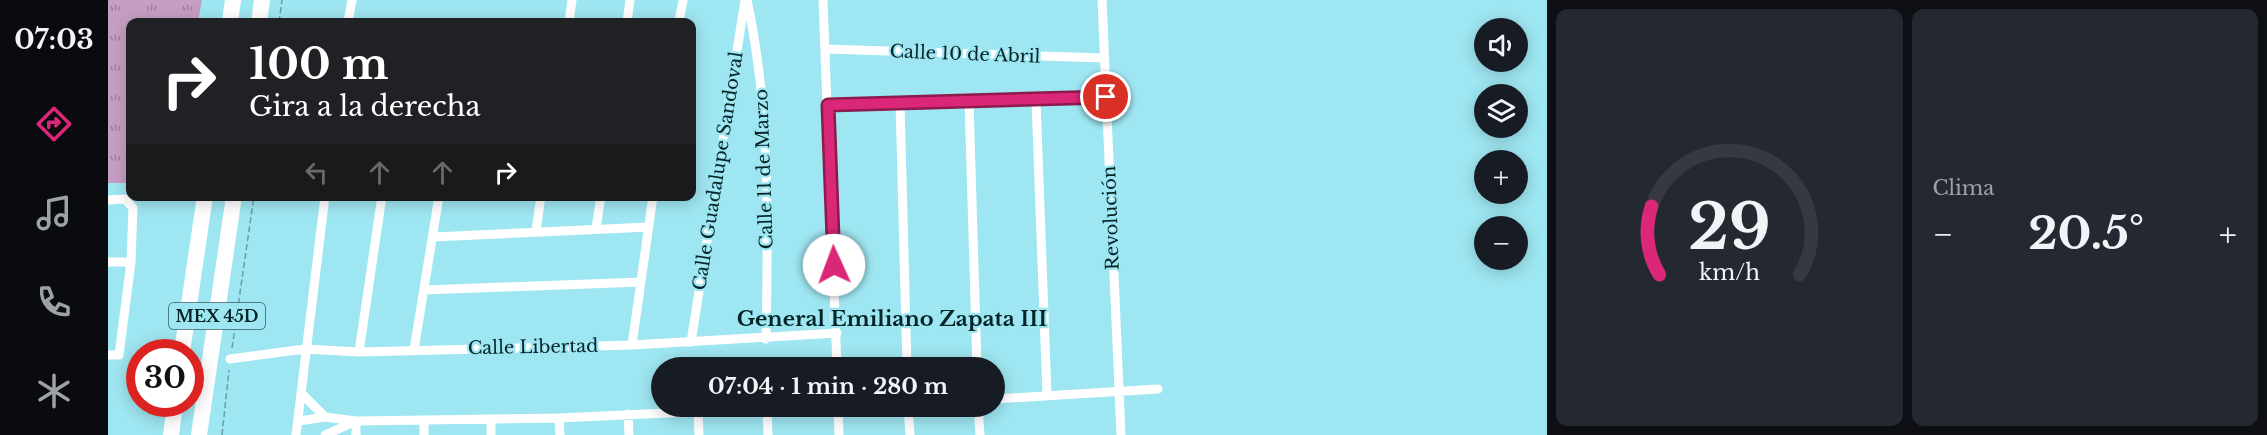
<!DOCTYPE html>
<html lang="es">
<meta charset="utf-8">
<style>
:root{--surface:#171b24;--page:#242831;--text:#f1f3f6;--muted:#9ea1a6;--line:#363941;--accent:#db2777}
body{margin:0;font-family:"Libre Baskerville",serif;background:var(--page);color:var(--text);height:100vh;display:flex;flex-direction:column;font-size:22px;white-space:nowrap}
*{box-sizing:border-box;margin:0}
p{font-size:20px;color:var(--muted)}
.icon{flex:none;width:33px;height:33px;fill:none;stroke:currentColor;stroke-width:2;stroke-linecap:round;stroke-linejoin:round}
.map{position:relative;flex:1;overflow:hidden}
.side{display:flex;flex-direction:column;gap:9px;padding:9px;background:#0d0f14;width:720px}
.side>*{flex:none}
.top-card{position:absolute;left:18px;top:18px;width:570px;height:183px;border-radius:12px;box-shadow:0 3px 15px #0003;background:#202124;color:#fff;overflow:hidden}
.controls{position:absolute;left:1366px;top:18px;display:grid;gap:12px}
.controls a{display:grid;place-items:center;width:54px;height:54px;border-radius:50%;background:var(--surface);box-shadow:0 3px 15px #0003;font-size:30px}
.speed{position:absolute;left:18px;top:339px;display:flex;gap:12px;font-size:30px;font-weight:700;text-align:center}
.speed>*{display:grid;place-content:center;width:78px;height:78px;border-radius:50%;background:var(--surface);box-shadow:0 3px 15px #0003;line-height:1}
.speed .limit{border:9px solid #d22;background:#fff;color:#111}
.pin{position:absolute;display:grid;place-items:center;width:51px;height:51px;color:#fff;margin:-26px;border:3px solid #fff;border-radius:50%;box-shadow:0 2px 6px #0007}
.me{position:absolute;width:66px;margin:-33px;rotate:358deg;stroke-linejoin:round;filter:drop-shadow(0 0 4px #0008)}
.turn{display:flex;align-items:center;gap:21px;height:126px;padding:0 24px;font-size:27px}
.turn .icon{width:78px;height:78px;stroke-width:2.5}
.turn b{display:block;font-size:42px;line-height:51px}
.lanes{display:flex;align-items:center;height:57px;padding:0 24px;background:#0003;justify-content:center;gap:30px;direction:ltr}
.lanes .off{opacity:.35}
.big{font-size:45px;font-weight:700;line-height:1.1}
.side .widget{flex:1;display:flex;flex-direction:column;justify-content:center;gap:9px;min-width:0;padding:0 21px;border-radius:12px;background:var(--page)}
.side .dial{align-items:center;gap:0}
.dial svg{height:156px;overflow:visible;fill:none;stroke:var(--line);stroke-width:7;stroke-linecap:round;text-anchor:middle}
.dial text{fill:var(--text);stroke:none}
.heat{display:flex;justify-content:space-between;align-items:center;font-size:33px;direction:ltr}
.side .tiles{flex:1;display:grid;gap:9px;grid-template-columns:repeat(2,1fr)}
.trip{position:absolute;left:543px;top:357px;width:354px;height:60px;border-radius:30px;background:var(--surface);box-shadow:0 3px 15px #0003;font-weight:700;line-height:60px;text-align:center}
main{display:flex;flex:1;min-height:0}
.dock{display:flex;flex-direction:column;width:108px;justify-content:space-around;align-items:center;background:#090b0e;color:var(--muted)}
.dock .icon{width:42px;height:42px}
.dock .on{color:var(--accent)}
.dock b{font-size:27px;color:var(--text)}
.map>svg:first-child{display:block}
.park{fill:url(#park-tufts)}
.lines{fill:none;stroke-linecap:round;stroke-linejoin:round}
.path{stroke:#659ea6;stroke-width:1.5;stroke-dasharray:6 3;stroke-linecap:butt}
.street{stroke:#fff;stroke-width:9}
.highway{stroke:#fff;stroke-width:16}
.route-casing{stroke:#8e194d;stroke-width:15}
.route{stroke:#db2777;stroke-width:10}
.labels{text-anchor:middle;stroke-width:4.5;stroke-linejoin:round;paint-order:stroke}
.shield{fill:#9ee6f1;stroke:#335e64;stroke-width:1.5}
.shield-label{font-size:16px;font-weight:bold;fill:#052428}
.street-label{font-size:18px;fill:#052428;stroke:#9ee6f1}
.quarter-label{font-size:21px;font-weight:bold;fill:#052428;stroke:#9ee6f1}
</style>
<main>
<nav class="dock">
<b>07:03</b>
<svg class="icon on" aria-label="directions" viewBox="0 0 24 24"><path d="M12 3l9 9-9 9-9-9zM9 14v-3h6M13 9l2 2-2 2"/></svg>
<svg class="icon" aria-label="music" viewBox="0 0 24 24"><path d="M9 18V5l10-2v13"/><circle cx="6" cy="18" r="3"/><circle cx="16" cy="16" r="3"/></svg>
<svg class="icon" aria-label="phone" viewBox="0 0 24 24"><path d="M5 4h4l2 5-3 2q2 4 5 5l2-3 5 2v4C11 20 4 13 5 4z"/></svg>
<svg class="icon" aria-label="climate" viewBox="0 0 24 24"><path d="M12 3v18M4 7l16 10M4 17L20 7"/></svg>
</nav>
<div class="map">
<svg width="1439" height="435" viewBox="0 0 1439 435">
<defs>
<pattern id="park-tufts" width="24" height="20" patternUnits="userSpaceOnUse" patternTransform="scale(1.5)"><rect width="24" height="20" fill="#c69ec3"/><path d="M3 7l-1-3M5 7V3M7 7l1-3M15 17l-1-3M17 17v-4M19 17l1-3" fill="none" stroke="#9f819e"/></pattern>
</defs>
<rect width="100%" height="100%" fill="#9ee6f1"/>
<path class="park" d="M0 0H94L90 22H22V183H0Z"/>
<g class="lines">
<path class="path" d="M171 22 174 0
M124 348 146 196
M114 435 121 370"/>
<path class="street" d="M639 0C663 111 660 226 658 339
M715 0 729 368
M994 0 1013 435
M240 22 244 0
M461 22 464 0
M519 22 522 0
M571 22 575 0
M718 49 996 58
M861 101 869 368
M928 101 939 395
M792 103 799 368
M720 105 998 97
M0 200 17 199 25 208 23 262 11 355H0
M488 228 493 196
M428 231 433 196
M325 237 541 227
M0 262H23
M316 290 533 282
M583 342 637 0
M524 345 545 196
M306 350 331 196
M251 352 274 196
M122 359 197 349 251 352 524 345 729 333
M193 393 217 417
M886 399 1050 389
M730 406 731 435
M800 406 802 435
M870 406 872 435
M659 410 660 435
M590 411 591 435
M520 414 521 435
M451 418 452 435
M383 419V435
M191 421 217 417 248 421
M248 421V435
M316 422V435
M188 435 217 196
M217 435 248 421 451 418 712 406"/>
<path class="highway" d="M122 22 125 0
M151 22 154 0
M74 352 97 196
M63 435 67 404
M91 435 126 196"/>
</g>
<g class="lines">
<g class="route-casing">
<path id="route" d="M726 265 720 105 998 97"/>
</g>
<use href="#route" class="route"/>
</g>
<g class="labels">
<rect class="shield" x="61" y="303" width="96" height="26" rx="4.5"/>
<g class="shield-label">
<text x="109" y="322">MEX 45D</text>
</g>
<g class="street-label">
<text transform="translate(857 54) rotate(2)" y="6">Calle 10 de Abril</text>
<text transform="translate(656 169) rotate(-92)" y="6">Calle 11 de Marzo</text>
<text transform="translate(610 171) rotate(-81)" y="6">Calle Guadalupe Sandoval</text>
<text transform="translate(1003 218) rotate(-92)" y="6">Revolución</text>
<text transform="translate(425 347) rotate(-1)" y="6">Calle Libertad</text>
</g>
<g class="quarter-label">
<text x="784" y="326">General Emiliano Zapata III</text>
</g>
</g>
</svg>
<div class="controls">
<a><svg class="icon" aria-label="sound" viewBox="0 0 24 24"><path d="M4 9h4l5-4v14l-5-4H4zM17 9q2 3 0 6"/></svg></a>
<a><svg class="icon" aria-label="layers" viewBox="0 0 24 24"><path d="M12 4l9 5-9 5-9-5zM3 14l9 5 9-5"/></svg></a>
<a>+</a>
<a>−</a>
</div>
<div class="speed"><div class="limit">30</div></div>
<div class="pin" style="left:998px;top:97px;background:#d93025"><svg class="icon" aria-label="arrive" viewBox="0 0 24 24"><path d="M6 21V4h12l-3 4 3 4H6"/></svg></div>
<svg class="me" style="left:726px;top:265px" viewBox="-20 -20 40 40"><circle r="19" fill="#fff"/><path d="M0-13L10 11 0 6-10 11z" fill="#db2777"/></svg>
<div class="trip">07:04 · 1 min · 280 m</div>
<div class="top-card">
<div class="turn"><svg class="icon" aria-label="right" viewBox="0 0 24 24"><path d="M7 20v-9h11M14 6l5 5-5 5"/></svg><div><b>100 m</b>Gira a la derecha</div></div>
<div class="lanes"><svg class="icon off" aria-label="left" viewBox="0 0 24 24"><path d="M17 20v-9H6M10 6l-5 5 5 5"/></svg><svg class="icon off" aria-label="ahead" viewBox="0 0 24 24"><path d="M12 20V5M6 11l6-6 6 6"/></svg><svg class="icon off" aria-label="ahead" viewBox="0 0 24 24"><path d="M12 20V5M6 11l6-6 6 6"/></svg><svg class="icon" aria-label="right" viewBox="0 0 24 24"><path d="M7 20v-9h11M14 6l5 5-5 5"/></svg></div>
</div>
</div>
<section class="side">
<div class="tiles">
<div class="widget dial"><svg viewBox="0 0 100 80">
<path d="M14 69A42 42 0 1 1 86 69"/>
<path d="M14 69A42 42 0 0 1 10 34" stroke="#db2777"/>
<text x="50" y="56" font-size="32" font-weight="700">29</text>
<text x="50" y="72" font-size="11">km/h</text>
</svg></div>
<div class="widget"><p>Clima</p>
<div class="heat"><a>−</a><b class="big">20.5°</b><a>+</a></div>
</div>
</div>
</section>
</main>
